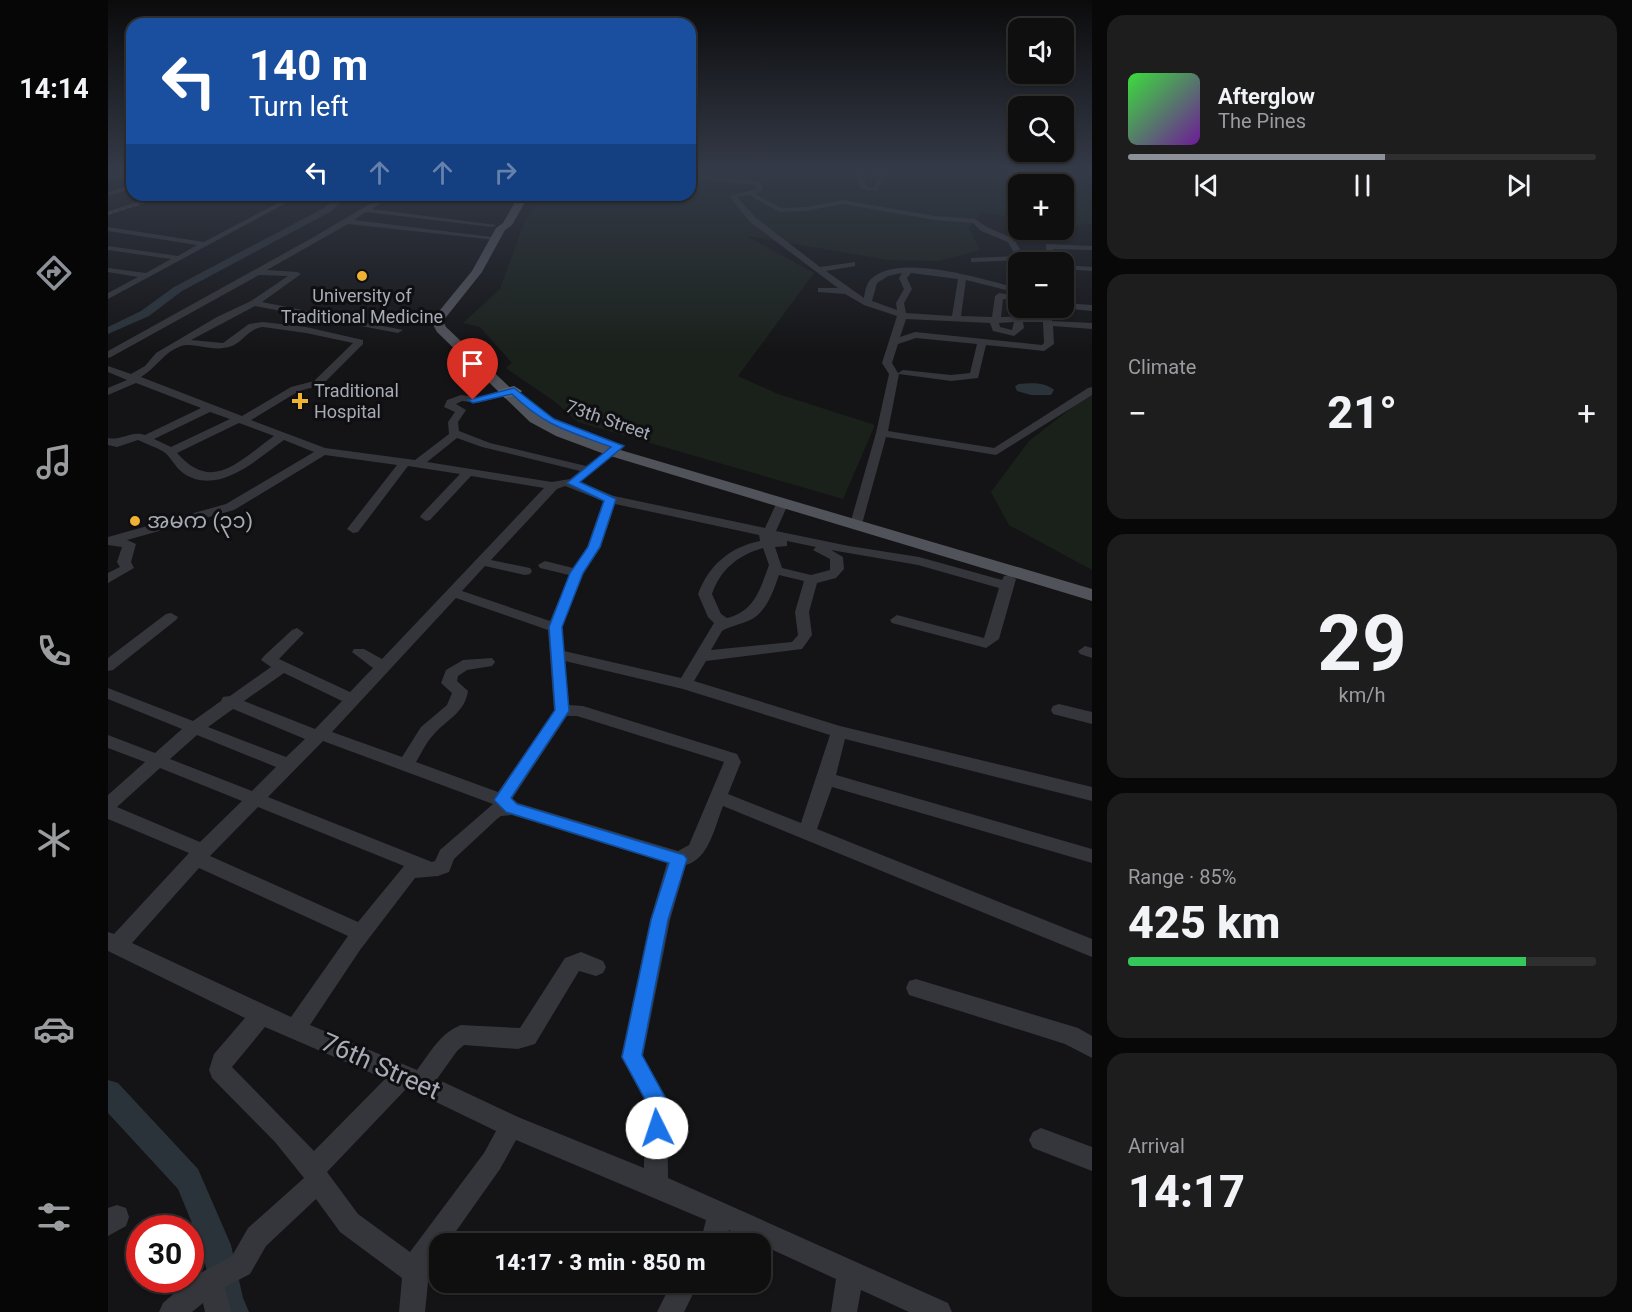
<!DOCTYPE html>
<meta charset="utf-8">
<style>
:root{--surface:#0f0f10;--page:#1d1d1e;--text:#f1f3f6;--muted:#9b9c9f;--line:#2f2f30;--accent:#8c9099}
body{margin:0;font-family:Roboto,"Noto Sans Myanmar",sans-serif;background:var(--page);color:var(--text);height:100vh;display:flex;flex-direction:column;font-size:22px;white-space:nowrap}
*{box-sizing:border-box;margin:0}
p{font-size:20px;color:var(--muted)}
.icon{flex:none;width:33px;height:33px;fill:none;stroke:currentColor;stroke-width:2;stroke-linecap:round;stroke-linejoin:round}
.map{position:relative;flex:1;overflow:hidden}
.side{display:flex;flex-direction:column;gap:15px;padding:15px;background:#080809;width:540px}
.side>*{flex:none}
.top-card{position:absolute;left:18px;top:18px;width:570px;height:183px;border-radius:18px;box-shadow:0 2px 4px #0004,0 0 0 2px var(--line);background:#1a4fa0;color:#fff;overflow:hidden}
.controls{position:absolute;left:900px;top:18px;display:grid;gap:12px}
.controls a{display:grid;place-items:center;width:66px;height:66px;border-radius:12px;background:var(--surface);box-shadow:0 2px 4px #0004,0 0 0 2px var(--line);font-size:30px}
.speed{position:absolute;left:18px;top:1215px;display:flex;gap:12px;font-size:30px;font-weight:700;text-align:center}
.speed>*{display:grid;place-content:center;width:78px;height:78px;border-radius:50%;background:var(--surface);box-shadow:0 2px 4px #0004,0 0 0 2px var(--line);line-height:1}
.speed .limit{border:9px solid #d22;background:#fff;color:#111}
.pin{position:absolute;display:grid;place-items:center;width:51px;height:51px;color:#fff;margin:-62px -26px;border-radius:50% 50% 50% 0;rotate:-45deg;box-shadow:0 0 6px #0007}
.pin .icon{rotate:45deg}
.me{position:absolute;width:66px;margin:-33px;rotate:356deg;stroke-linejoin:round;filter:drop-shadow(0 0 4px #0008)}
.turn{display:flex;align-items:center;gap:21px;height:126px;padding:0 24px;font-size:27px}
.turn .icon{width:78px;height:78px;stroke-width:2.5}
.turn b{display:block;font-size:42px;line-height:51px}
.lanes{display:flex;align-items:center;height:57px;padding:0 24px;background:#0003;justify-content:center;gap:30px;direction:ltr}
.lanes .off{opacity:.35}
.big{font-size:45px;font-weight:800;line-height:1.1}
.side .tile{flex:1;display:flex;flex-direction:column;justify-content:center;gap:9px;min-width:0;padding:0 21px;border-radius:18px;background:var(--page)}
.side .dial{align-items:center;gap:0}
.dial b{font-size:78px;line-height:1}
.song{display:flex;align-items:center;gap:18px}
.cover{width:72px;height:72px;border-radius:9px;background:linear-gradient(135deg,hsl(120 70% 55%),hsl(280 70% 35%))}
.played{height:6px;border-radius:3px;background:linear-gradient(90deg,var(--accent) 55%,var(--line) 55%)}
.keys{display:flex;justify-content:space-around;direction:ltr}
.heat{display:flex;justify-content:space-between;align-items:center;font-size:33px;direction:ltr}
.charge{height:9px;border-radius:4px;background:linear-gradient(90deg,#34c759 85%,var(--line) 0)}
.trip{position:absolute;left:321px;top:1233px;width:342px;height:60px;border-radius:18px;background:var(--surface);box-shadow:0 2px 4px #0004,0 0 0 2px var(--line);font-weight:800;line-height:60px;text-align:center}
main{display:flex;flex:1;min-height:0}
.tabs{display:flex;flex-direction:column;width:108px;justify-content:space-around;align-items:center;background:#060606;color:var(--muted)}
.tabs .icon{width:42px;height:42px}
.tabs .active{color:var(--accent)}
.tabs b{font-size:27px;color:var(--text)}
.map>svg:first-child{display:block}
.green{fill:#1a211b}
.water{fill:#2b333a}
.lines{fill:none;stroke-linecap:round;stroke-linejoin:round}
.river{fill:#2b333a;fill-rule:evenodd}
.minor{fill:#35363b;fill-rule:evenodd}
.major{fill:#51535a;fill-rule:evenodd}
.highway{fill:#61646c;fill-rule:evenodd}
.rail{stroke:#484a50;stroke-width:1.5;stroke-dasharray:4 3;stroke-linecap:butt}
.route{fill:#1a73e8;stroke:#114b97;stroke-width:1.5}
.poi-dot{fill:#efb233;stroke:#0f0f11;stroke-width:2}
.labels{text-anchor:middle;stroke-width:6;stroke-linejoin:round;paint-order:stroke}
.far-poi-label{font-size:18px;fill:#a6abb6;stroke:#0f0f11}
.far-street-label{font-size:18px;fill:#a6abb6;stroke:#0f0f11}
.poi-label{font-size:21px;fill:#a6abb6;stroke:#0f0f11;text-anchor:start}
.near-street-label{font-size:26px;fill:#a6abb6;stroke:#0f0f11}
</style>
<main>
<nav class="tabs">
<b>14:14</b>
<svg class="icon active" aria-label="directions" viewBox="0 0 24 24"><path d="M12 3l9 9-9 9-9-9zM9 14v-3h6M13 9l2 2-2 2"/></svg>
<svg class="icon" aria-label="music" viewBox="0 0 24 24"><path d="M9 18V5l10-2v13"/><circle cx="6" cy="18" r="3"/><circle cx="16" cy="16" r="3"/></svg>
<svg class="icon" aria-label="phone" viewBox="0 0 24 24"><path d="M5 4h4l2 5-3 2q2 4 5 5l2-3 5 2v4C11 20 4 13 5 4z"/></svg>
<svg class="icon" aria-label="climate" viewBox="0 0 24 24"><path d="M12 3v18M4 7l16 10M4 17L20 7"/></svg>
<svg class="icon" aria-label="car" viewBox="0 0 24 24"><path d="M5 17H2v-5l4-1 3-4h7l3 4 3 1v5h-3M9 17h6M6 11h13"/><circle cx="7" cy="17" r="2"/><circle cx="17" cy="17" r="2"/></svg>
<svg class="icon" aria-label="filters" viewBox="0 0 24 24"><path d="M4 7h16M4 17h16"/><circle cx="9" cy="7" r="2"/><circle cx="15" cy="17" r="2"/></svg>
</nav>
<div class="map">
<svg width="984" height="1312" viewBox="0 0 984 1312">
<rect width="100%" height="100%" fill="#141416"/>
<path class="green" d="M582 169H984V224L956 225V184H910V218L874 212 861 228 872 250 831 261 781 260 639 236 706 273 630 376 670 394 767 425 735 499 470 422 446 401 398 368 404 363 372 327 355 323 392 289 417 220 431 200 449 198 443 195H582Z
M984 392V570L901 525 883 492 921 441Z"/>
<path class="water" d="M911 384C923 383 937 382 946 390L943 395H923L909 391 907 386Z"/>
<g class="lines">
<path class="river" d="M233 195H242L222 212 74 291 41 316 0 334V327L33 311 66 287 216 208Z
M0 1080 10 1083 90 1169 123 1245 135 1298 141 1312H108L93 1245 70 1189 0 1113Z"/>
<path class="minor" d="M733 169 754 173 759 187 765 188 771 176 762 169H770L778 175 769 191 753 189 749 175Z
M24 170V174L0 181V177Z
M582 174 653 182 655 190 647 194 673 208 697 207 735 200 826 216 867 219 879 227 906 239 915 255 928 259 939 257 938 244 984 246V250L945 249 947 259 938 262 914 260 866 262H863V258L908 256 900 242 873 231 865 223 826 220 735 204 697 211 672 212 641 195 629 197 648 218 712 267 747 262V266L718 271 756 298C757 292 758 285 762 280 789 251 877 280 910 288V293L858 280 853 316 884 317 887 296 891 293 910 296V301L895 299 893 317 935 316V308H943L944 321 984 323V329L945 326 946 344 936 351 878 345 870 378 843 381 791 374 780 431 886 448 980 388 984 387V395L888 455 778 437 754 524 748 528 744 527 742 524 768 433 781 374 774 363 789 316 756 305 737 294 710 292V288H730L642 222 621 196 648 189V185L582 178ZM794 273 791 278 796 289 788 303 789 310 764 301 769 283 780 276ZM803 273 850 279 844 316 798 313 796 303 804 289 799 278ZM798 319 882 323 885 331 906 336 916 328 915 322H935L936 343 934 345 807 332 792 337ZM906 322 904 330 892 327 891 323ZM808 338 869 344 862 373 843 375 795 370 790 373 784 363 790 344Z
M24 185V189L0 196V192Z
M51 195H61L0 215V211Z
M185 195H193L0 299V293L30 277 0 272V268L38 273 63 259 0 250V246L70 256 89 245 0 231V227L96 242Z
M277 195H285L264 209 388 225 384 227 258 212 246 220 392 238 388 240 240 224 159 270 189 272 193 274 154 302 295 330 290 333 147 306 83 340 115 343 141 324 155 322 198 327 255 340V344L214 385 191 391 143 420 217 448 307 460 341 434 340 422 347 412 336 407 339 400 353 395 369 397 397 390 401 391V395L369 403 354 401 348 404 358 410 350 422 351 431 382 443 478 466 507 444H515V448L472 482 506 496 657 528 669 502 675 498 681 502 668 531 741 546 811 557 894 580 896 576 901 575 908 579 891 639 878 648 784 623 782 620 789 615 876 638 891 588 810 565 723 550 735 557 736 569 728 578 709 583 701 612 704 635 694 649 598 661 586 681 732 726 984 787V801L737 739 728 775 984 849V863L724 787 709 829 984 939V957L615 806C607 826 601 859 578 865L562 920 535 1056 559 1099 560 1178 840 1303 844 1312H801L753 1290 749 1312H723L728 1279 621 1230 617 1244H592L598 1220 408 1140 392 1169 339 1244H332V1254L321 1272 317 1312H291L294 1278 232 1232 208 1199 158 1246 142 1274 117 1287 123 1312H97L95 1303 84 1312H51L55 1303 85 1277 124 1256 140 1228 196 1178 167 1142 104 1078 101 1070 106 1054 137 1018 0 951V932L6 934 81 853 0 819V795L37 762 0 748V735L47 753 74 729 0 699V688L85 721 113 701 115 697 122 696 163 667 153 660 156 656 184 630 189 628 196 633 171 659 242 692 265 668 244 652 246 649H256L274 659 436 488 363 476 322 520 318 521 312 517 314 514 352 474 300 466 250 532 245 533 239 529 289 465 217 455 126 510 19 540 28 544 23 562 26 568 0 583V573L12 567 9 562 14 547 0 545V537L118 504 206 452 176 440C149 459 110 497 75 473 67 467 63 457 56 452 48 447 38 444 30 440L9 447 0 445V438C13 441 24 430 37 435L93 408 28 383 0 395V388L19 380 0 372V366L23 374 37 366 48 353 109 317 143 301 180 276 151 275 3 357 0 358V351L204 238ZM155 327 198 333 245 343 206 381 183 387 134 416 33 377C48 368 56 352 73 346 86 342 106 353 124 346 136 341 141 328 155 327ZM102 412 122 419 63 447 46 439ZM131 423 166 436C132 460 105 494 69 453ZM349 438 374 447 472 471 462 479 444 482 319 462ZM457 486 495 501 479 547 465 568 437 561 430 565 432 568 461 575 442 621 354 591 377 566 417 575 422 574 424 571 422 568 383 560 449 489ZM507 504 651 535 652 541C622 547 601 565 590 594L600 617 606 623 573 678 456 651 454 627 476 573 493 547ZM679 541 708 547 705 550 722 559V570L703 575 674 568 667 547 679 546ZM655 548 661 565C652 589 647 611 619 618L613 614 604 594C612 570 630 555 655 548ZM671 575 696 581 687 612 690 635 684 642 603 650 614 631C622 626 631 625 640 621 658 614 665 592 671 575ZM348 598 440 630 446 711 390 792 308 762C314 752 319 741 327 733 340 719 357 712 360 691L349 681 350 676 359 670 384 666 387 662 384 658 355 660 338 670 333 683 344 693 339 705 313 727 294 757 224 732ZM457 661 575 689 722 735 693 823 620 794 633 762 629 754 475 706 461 705ZM176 673 234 701 207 729 136 701ZM125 709 197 739 178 757 100 727ZM459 716H469L616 762 581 845 570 851 410 803 404 799ZM89 735 168 767 144 791 62 759ZM215 741 385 804 332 850 327 861 324 862 160 797ZM52 768 134 801 92 842 9 807ZM150 807 296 866 250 922 102 856ZM404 815 559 863 542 920 513 1057 537 1101 536 1168 410 1117 329 1079 349 1051 356 1045 410 1049 427 1044 471 971 488 976 495 973 498 967 495 961 473 952 457 958 412 1028 353 1025C332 1033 322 1053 309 1070L202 1025 252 950 307 878 330 876 341 872 346 859 389 819 393 816ZM91 868 240 936 183 1017 24 943ZM157 1027 277 1079 206 1151 124 1067ZM299 1088 388 1131 376 1153 302 1252 250 1214 219 1172Z
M351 195H359L348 203H344V201Z
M956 265 984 267V271L956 269Z
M956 303 984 305V311L953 308H956Z
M63 613 70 617 68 620 5 670 0 671V658L58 614Z
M977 646 984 648V658L972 654 970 651Z
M951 704 984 712V724L945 714 943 710 945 706Z
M808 979 970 1028 984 1036V1058L957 1044 801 995 798 988 801 981Z
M933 1128 984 1147V1171L925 1148 921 1140 925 1132Z
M9 1205 18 1208 21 1217 18 1226 0 1236V1208Z
M564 1282H591L576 1312H549Z"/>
<path class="major" d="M411 195H421L404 225 397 230 374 272 335 321 338 327 432 416 458 430 509 449 984 589V601L499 455 448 436 422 422 329 332 323 321 364 271 388 228 395 223Z"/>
<path class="highway" d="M406 386 414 391 411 394 397 398 389 393 391 390Z"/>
<path class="rail" d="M0 214 61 195"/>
</g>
<linearGradient id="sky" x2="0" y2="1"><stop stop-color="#0b0b0c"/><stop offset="0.48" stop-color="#343a47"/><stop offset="1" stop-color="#343a47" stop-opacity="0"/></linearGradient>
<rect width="984" height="353" fill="url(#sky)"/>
<path class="route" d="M406 388 446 419 516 446 472 482 508 499 492 547 475 573 454 627 461 711 403 798 409 804 576 855 579 859 560 920 534 1055 558 1099 560 1128 557 1135 549 1138 542 1135 539 1128 538 1101 514 1057 543 920 561 863 398 812 386 800 447 710 441 627 462 573 480 547 496 501 459 483 503 447C461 431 438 427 404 394L365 403 360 400Z"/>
<g class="poi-dot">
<circle cx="254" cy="276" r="6"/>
<path d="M189 392h6v6h6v6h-6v6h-6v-6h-6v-6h6z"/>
<circle cx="27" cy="521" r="6"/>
</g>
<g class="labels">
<g class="far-poi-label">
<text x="254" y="302">University of<tspan x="254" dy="21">Traditional Medicine</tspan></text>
<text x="206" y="397" text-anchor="start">Traditional<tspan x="206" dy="21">Hospital</tspan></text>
</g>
<g class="far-street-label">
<text transform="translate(500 420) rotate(19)" y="6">73th Street</text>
</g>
<g class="poi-label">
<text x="39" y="528">အမက (၃၁)</text>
</g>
<g class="near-street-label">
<text transform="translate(273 1066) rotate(24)" y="9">76th Street</text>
</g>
</g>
</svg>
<div class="controls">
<a><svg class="icon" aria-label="sound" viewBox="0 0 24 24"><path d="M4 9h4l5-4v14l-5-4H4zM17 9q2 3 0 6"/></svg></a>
<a><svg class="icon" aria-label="search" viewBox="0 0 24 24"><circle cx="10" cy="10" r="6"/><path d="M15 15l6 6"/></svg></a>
<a>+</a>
<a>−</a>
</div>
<div class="speed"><div class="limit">30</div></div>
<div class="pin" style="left:365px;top:400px;background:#d93025"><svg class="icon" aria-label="arrive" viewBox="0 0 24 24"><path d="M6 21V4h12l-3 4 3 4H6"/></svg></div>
<svg class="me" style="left:549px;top:1128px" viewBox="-20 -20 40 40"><circle r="19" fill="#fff"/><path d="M0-13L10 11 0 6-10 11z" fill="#1a73e8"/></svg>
<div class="trip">14:17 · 3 min · 850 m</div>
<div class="top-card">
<div class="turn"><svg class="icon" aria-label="left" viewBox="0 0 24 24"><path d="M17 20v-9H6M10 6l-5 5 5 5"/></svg><div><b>140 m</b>Turn left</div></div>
<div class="lanes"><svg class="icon" aria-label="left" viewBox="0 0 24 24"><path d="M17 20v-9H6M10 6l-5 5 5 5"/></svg><svg class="icon off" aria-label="ahead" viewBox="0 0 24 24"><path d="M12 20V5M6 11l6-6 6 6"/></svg><svg class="icon off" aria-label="ahead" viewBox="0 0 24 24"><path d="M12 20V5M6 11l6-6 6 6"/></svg><svg class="icon off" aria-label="right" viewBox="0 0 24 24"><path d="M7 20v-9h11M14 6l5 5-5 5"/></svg></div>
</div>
</div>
<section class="side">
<div class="tile">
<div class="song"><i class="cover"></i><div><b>Afterglow</b><p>The Pines</p></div></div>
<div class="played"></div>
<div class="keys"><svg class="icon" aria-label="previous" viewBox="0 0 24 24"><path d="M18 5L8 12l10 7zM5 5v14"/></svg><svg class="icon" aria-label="pause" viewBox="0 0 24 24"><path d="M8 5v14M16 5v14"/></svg><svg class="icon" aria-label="next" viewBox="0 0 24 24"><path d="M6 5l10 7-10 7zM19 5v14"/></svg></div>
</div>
<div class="tile"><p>Climate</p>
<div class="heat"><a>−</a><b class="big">21°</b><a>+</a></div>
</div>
<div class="tile dial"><b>29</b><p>km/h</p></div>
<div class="tile"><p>Range · 85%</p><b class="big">425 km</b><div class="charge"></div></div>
<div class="tile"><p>Arrival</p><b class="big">14:17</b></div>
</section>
</main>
